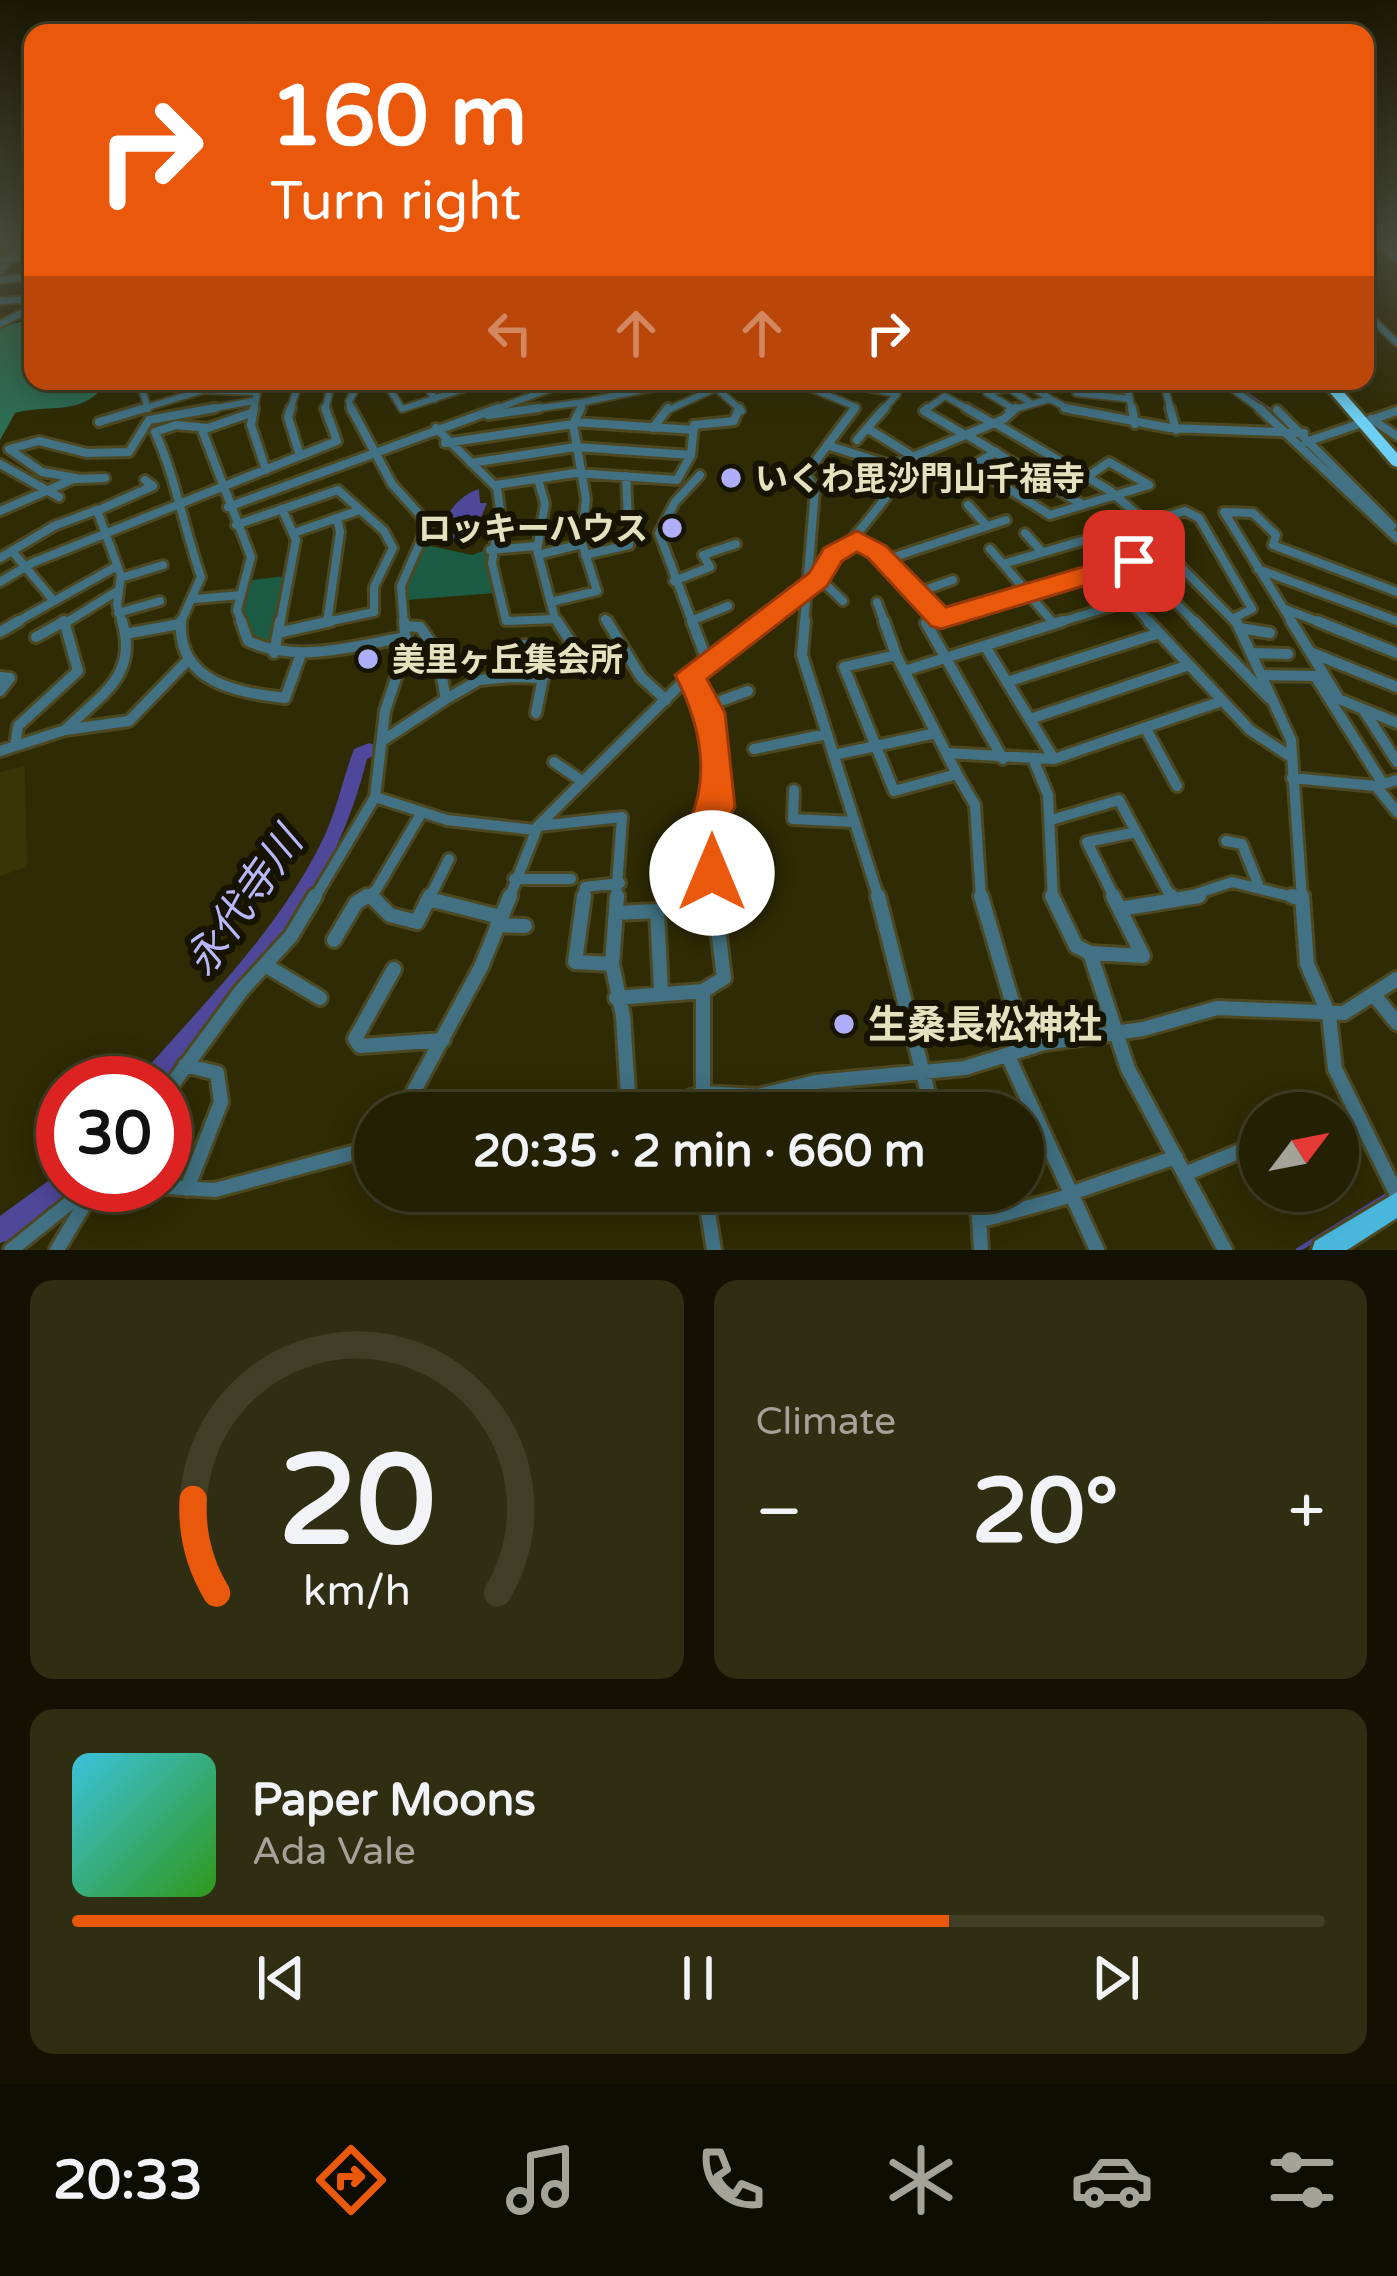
<!DOCTYPE html>
<meta charset="utf-8">
<style>
:root{--surface:#232003;--page:#2f2d12;--text:#f1f3f6;--muted:#a3a39a;--line:#403e25;--accent:#ea580c}
body{margin:0;font-family:"Varela Round","Noto Sans JP",sans-serif;background:var(--page);color:var(--text);height:100vh;display:flex;flex-direction:column;font-size:45px;white-space:nowrap}
*{box-sizing:border-box;margin:0}
p{font-size:39px;color:var(--muted)}
.icon{flex:none;width:66px;height:66px;fill:none;stroke:currentColor;stroke-width:2;stroke-linecap:round;stroke-linejoin:round}
.map{position:relative;height:1250px;overflow:hidden}
.details{display:flex;flex-direction:column;gap:30px;padding:30px;background:#131202;flex:1}
.details>*{flex:none}
.top-card{position:absolute;left:24px;top:24px;width:1350px;height:366px;border-radius:24px;box-shadow:0 6px 30px #0003,0 0 0 3px var(--line);background:#ea580c;color:#fff;overflow:hidden}
.needle{width:78px;rotate:58deg}
.buttons{position:absolute;left:1239px;top:1092px;display:grid;gap:24px}
.buttons a{display:grid;place-items:center;width:120px;height:120px;border-radius:50%;background:var(--surface);box-shadow:0 6px 30px #0003,0 0 0 3px var(--line);font-size:60px}
.speed{position:absolute;left:36px;top:1056px;display:flex;gap:24px;font-size:60px;font-weight:700;text-align:center}
.speed>*{display:grid;place-content:center;width:156px;height:156px;border-radius:50%;background:var(--surface);box-shadow:0 6px 30px #0003,0 0 0 3px var(--line);line-height:1}
.speed .limit{border:18px solid #d22;background:#fff;color:#111}
.pin{position:absolute;display:grid;place-items:center;width:102px;height:102px;color:#fff;margin:-51px;border-radius:24px;box-shadow:0 6px 18px #0006}
.me{position:absolute;width:132px;margin:-66px;rotate:0deg;stroke-linejoin:round;filter:drop-shadow(0 0 9px #0008)}
.turn{display:flex;align-items:center;gap:42px;height:252px;padding:0 48px;font-size:54px}
.turn .icon{width:156px;height:156px;stroke-width:2.5}
.turn b{display:block;font-size:84px;line-height:102px}
.lanes{display:flex;align-items:center;height:114px;padding:0 48px;background:#0003;justify-content:center;gap:60px;direction:ltr}
.lanes .off{opacity:.35}
.big{font-size:90px;font-weight:800;line-height:1.1}
.details .widget{flex:1;display:flex;flex-direction:column;justify-content:center;gap:18px;min-width:0;padding:0 42px;border-radius:24px;background:var(--page)}
.details .dial{align-items:center;gap:0}
.dial svg{height:312px;overflow:visible;fill:none;stroke:var(--line);stroke-width:7;stroke-linecap:round;text-anchor:middle}
.dial text{fill:var(--text);stroke:none}
.song{display:flex;align-items:center;gap:36px}
.cover{width:144px;height:144px;border-radius:18px;background:linear-gradient(135deg,hsl(190 70% 55%),hsl(110 70% 35%))}
.played{height:12px;border-radius:6px;background:linear-gradient(90deg,var(--accent) 70%,var(--line) 70%)}
.keys{display:flex;justify-content:space-around;direction:ltr}
.heat{display:flex;justify-content:space-between;align-items:center;font-size:66px;direction:ltr}
.details .tiles{flex:1;display:grid;gap:30px;grid-template-columns:1fr 1fr}
.widget:last-child{grid-column:span 2}
.trip{position:absolute;left:354px;top:1092px;width:690px;height:120px;border-radius:60px;background:var(--surface);box-shadow:0 6px 30px #0003,0 0 0 3px var(--line);font-weight:800;line-height:120px;text-align:center}
.tab-bar{display:flex;height:192px;justify-content:space-around;align-items:center;background:#0e0d01;color:var(--muted)}
.tab-bar .icon{width:84px;height:84px}
.tab-bar .current{color:var(--accent)}
.tab-bar b{font-size:54px;color:var(--text)}
.map>svg:first-child{display:block}
.built{fill:#383507}
.green{fill:#1b5b43}
.forest{fill:#2c6d53}
.water{fill:#4f479a}
.lines{fill:none;stroke-linecap:round;stroke-linejoin:round}
.stream-far1{stroke:#4f479a;stroke-width:3}
.stream{stroke:#4f479a;stroke-width:4.5}
.river{fill:#4f479a;fill-rule:evenodd}
.street-far3-casing{stroke:#4c4822;stroke-width:10}
.street-far2-casing{stroke:#4c4822;stroke-width:14}
.street-far1-casing{stroke:#4c4822;stroke-width:16}
.street-casing{stroke:#4c4822;stroke-width:20}
.primary-casing{stroke:#4c4822;stroke-width:6}
.highway-casing{stroke:#4c4822;stroke-width:6}
.street-far3{stroke:#417183;stroke-width:6}
.street-far2{stroke:#417183;stroke-width:8}
.street-far1{stroke:#417183;stroke-width:10}
.street{stroke:#417183;stroke-width:14}
.primary{fill:#49b6dc;fill-rule:evenodd}
.highway{fill:#6dcff3;fill-rule:evenodd}
.route{fill:#ea580c;stroke:#983908;stroke-width:3}
.poi-dot{fill:#afaefa;stroke:#161300;stroke-width:4.5}
.labels{text-anchor:middle;stroke-width:12;stroke-linejoin:round;paint-order:stroke}
.poi-label{font-size:33px;font-weight:bold;fill:#e4e2be;stroke:#161300;text-anchor:start}
.near-poi-label{font-size:39px;font-weight:bold;fill:#e4e2be;stroke:#161300;text-anchor:start}
.near-water-label{font-size:42px;font-style:italic;fill:#b8b7fc;stroke:#161300}
</style>
<div class="map">
<svg width="1397" height="1250" viewBox="0 0 1397 1250">
<rect width="100%" height="100%" fill="#2f2b04"/>
<path class="built" d="M25 766 27 867 0 876V772Z"/>
<path class="green" d="M426 545 472 555 486 550 495 593 406 600V581Z
M286 576 273 643 268 646 248 630 243 607 252 580Z"/>
<path class="forest" d="M33 319V381L96 383 99 392C74 415 47 404 15 413L0 440V327Z"/>
<path class="water" d="M479 489 480 503H487L471 542 441 537C440 520 458 495 479 489Z"/>
<g class="lines">
<path class="stream-far1" d="M1227 381 1276 413"/>
<path class="stream" d="M1298 1250 1387 1195"/>
<path class="river" d="M369 743 375 745 377 750 375 755 367 759C333 896 253 979 164 1083H138L141 1075C206 1001 281 927 324 837 337 809 343 778 354 749Z
M63 1172V1185H74L71 1192 9 1240 0 1243V1216L55 1176Z"/>
<g class="street-far3-casing">
<path id="street-far3" d="M1380 244 1397 259
M0 260 33 257
M0 271 22 244
M0 280 33 277
M0 301 33 299
M1365 312 1397 343
M0 324 33 307
M127 381 142 389 148 409
M385 381 402 409 488 381
M423 381 435 399
M513 381H528
M1037 381 1027 384 1049 398
M1074 381 1076 393 1130 399
M1126 381 1132 411
M1169 381 1164 384 1171 411
M1222 381 1263 411
M798 383 856 407 853 411
M843 383 897 394 882 411
M142 389 164 381
M1014 409 987 393 1009 388 1032 404
M135 411 204 390 257 392 254 411
M198 411 254 401
M290 411 299 381
M325 411 332 381
M351 411 349 401 360 381
M490 411 572 381
M517 411 584 402
M579 411 584 402 686 381
M666 411 716 388 742 411
M924 411 945 396 971 411
M1008 411 1050 399 1073 411"/>
</g>
<g class="street-far2-casing">
<path id="street-far2" d="M254 408 251 425 266 470
M291 408 288 417 300 456
M351 408 392 484 428 524 401 586 404 624
M928 408 924 411 965 435
M966 408 994 424
M1065 408 1170 428 1304 433
M1132 408 1135 424
M1170 408 1176 430
M1259 408 1397 538
M1277 410 1392 526
M488 415 539 408
M1371 419 1397 436
M99 422 145 408
M574 422 694 430
M995 423 1109 490 1146 522
M436 428 497 488 500 509 492 563 506 621 555 619 537 550 545 504 538 479
M653 428 668 408
M867 428 885 408
M967 435 1083 505
M857 440 867 428 909 454
M1306 442 1397 411
M445 443 573 424
M833 447 896 467
M996 452 972 466 1050 515 1149 485 1109 462 1087 477
M471 463 576 447 691 455
M0 464 59 497
M75 479 105 478
M496 485 575 473 677 480 691 455 694 425 734 421 739 408
M968 505 987 526
M228 507 498 408
M0 511 76 478 42 472 9 449 39 441 87 453 129 452 149 420 215 408
M97 511 153 486 145 480
M236 525 338 490 384 531 393 548 374 587V612L317 624
M1140 525 1237 624
M294 533 357 511
M1025 533 1042 552
M857 540 885 560 941 619
M990 549 1003 564
M490 550 536 546
M12 551 54 601
M538 555 582 544
M585 555 629 545 626 476
M0 558 54 526 97 510 121 576 117 605 123 624
M885 560 1006 520
M1134 561 1197 624
M1258 569 1397 621
M121 578 163 565
M819 578 843 601
M674 581 710 567 703 555 736 544
M0 582 32 563 337 441 325 408
M916 593 953 580
M195 599 241 595
M1129 601 1163 590
M551 602 597 591 581 540 586 499 573 424 581 408
M877 602 885 624
M1285 609 1324 624
M118 613 160 601
M555 619 559 624
M605 619 608 624
M691 621 728 606
M327 623 340 532 337 518
M13 624 117 566
M59 624 63 622
M64 624 119 590
M180 624 201 577C184 528 176 479 155 432L176 425 208 428
M242 624 237 610 251 557 202 430 251 413
M280 624 296 540 282 509
M693 624 659 533 675 502 700 475
M763 624C819 579 863 532 904 472L893 465 1004 419 1016 408
M804 624 815 490 806 474 855 408
M927 624 1168 551
M1054 624 1003 564 1185 511 1199 518 1252 609 1234 618
M1054 624 1129 601 1151 624
M1293 624 1224 512 1253 513 1276 535 1273 545 1397 592"/>
</g>
<g class="street-far1-casing">
<path id="street-far1" d="M181 621C177 682 235 692 285 698L301 654
M241 621 248 641C298 664 353 646 406 637
M607 621 641 677 666 700
M692 621 707 661
M805 621 802 655 879 899
M884 621 896 655
M931 621 926 623 1003 759
M1148 621 1250 730 1291 757
M1194 621 1269 698
M1236 621 1291 740 1302 899
M1291 621 1339 699 1363 709 1397 762
M1317 621 1397 653
M1240 628 1270 633
M0 632 19 621
M278 633 331 621
M125 634 180 624
M36 637 63 622
M985 646 1054 759
M1310 652 1397 687
M274 653 280 621
M1252 653 1288 654
M896 655 957 774 894 791 844 667Z
M605 660 624 651
M904 671 1063 621
M690 675 710 713 719 807 706 823 715 899
M1262 675 1315 676 1383 784
M0 677 10 678 0 691
M512 677 543 678 536 713
M1007 682 1159 633
M446 699 479 680 512 677 524 645 563 661 580 656 557 621
M707 706 748 691
M1363 709 1397 723
M1030 719 1189 665
M1146 729 1177 786
M65 730C100 695 139 676 122 621
M382 741 446 699 437 651 420 627 405 626
M15 746 18 726 78 671 64 621
M754 749 827 734
M0 751 65 730 129 721 186 662
M946 753 1054 759 1222 701
M834 755 936 733
M1034 761 1048 795 1053 899
M554 762 582 781
M957 774 975 805 981 899
M1292 778 1376 786 1397 780
M1376 786 1397 812
M794 790 793 819 855 822
M375 797 447 820 535 830
M1051 820 1119 800 1172 899
M538 826 622 817 616 899
M1226 841 1242 844 1258 884
M514 879H571
M314 899 375 797 385 711 406 648 404 621
M363 899 376 890 422 812
M429 899 449 859
M509 899 538 826 697 668 767 621
M583 899 585 887 620 883
M1115 899 1087 842 1136 832
M1181 899 1232 882 1301 899"/>
</g>
<g class="street-casing">
<path id="street" d="M371 896 390 915 417 922 430 896
M584 896 575 962 612 964
M617 896 612 964 623 1016 629 1110
M878 896 933 1113
M981 896 1026 1049
M1052 896 1076 946 1090 953 1128 1069 1225 1250
M1171 896 1173 900
M1292 896 1302 899
M1302 896 1307 964 1329 1015 1335 1069 1397 1195
M429 899 500 917
M1120 909 1199 896
M617 913 657 911 661 991
M497 925 525 926
M334 940 356 903 367 896
M1090 953 1143 956 1113 896
M265 965 320 998
M394 969 355 1039 360 1046 443 1040
M1374 995 1397 1023
M616 998 703 991
M1008 1056 1097 1250
M185 1065 217 1073 221 1102 187 1189
M165 1094 241 991 291 936 315 896
M402 1113 481 967 510 896
M575 1113 615 1108 641 1113
M648 1113 703 1093 758 1096 816 1082 965 1068 1044 1043 1143 1029 1217 1008 1344 1013 1397 979
M695 1113 703 1093V991L724 978 714 896
M1185 1174 1260 1143
M137 1185 215 1190 375 1147
M696 1191V1205L707 1206 714 1250
M967 1191 979 1215 981 1250
M1072 1193 1176 1157
M979 1221 1073 1195
M11 1250 92 1185
M57 1250 93 1190"/>
</g>
<g class="primary-casing">
<path id="primary" d="M1397 1192V1218L1347 1250H1312L1315 1241Z"/>
</g>
<g class="highway-casing">
<path id="highway" d="M1320 381H1334L1397 453V467L1392 465Z"/>
</g>
<use href="#street-far3" class="street-far3"/>
<use href="#street-far2" class="street-far2"/>
<use href="#street-far1" class="street-far1"/>
<use href="#street" class="street"/>
<use href="#primary" class="primary"/>
<use href="#highway" class="highway"/>
</g>
<linearGradient id="sky" x2="0" y2="1"><stop stop-color="#1a1802"/><stop offset="0.58" stop-color="#474a3a"/><stop offset="1" stop-color="#474a3a" stop-opacity="0"/></linearGradient>
<rect width="1397" height="419" fill="url(#sky)"/>
<path class="route" d="M857 531 886 546 946 607 1134 552 1147 561 1143 568 941 629 931 626 868 558 857 552 842 561 827 586 707 679 725 713 735 807 723 827 729 873 724 885 712 890 700 885 689 823C711 774 700 723 675 675L809 573 824 548Z"/>
<g class="poi-dot">
<circle cx="731" cy="478" r="12"/>
<circle cx="672" cy="528" r="12"/>
<circle cx="368" cy="659" r="12"/>
<circle cx="844" cy="1024" r="12"/>
</g>
<g class="labels">
<g class="poi-label">
<text x="755" y="490">いくわ毘沙門山千福寺</text>
<text x="648" y="540" text-anchor="end">ロッキーハウス</text>
<text x="392" y="671">美里ヶ丘集会所</text>
</g>
<g class="near-poi-label">
<text x="868" y="1038">生桑長松神社</text>
</g>
<g class="near-water-label">
<text transform="translate(243 901) rotate(-55)" y="15">永代寺川</text>
</g>
</g>
</svg>
<div class="buttons">
<a><svg class="needle" viewBox="-14 -14 28 28"><path d="M0-13l5 13h-10z" fill="#e53935"/><path d="M0 13l5-13h-10z" fill="#a3a39a"/></svg></a>
</div>
<div class="speed"><div class="limit">30</div></div>
<div class="pin" style="left:1134px;top:561px;background:#d93025"><svg class="icon" aria-label="arrive" viewBox="0 0 24 24"><path d="M6 21V4h12l-3 4 3 4H6"/></svg></div>
<svg class="me" style="left:712px;top:873px" viewBox="-20 -20 40 40"><circle r="19" fill="#fff"/><path d="M0-13L10 11 0 6-10 11z" fill="#ea580c"/></svg>
<div class="trip">20:35 · 2 min · 660 m</div>
<div class="top-card">
<div class="turn"><svg class="icon" aria-label="right" viewBox="0 0 24 24"><path d="M7 20v-9h11M14 6l5 5-5 5"/></svg><div><b>160 m</b>Turn right</div></div>
<div class="lanes"><svg class="icon off" aria-label="left" viewBox="0 0 24 24"><path d="M17 20v-9H6M10 6l-5 5 5 5"/></svg><svg class="icon off" aria-label="ahead" viewBox="0 0 24 24"><path d="M12 20V5M6 11l6-6 6 6"/></svg><svg class="icon off" aria-label="ahead" viewBox="0 0 24 24"><path d="M12 20V5M6 11l6-6 6 6"/></svg><svg class="icon" aria-label="right" viewBox="0 0 24 24"><path d="M7 20v-9h11M14 6l5 5-5 5"/></svg></div>
</div>
</div>
<section class="details">
<div class="tiles">
<div class="widget dial"><svg viewBox="0 0 100 80">
<path d="M14 69A42 42 0 1 1 86 69"/>
<path d="M14 69A42 42 0 0 1 8 45" stroke="#ea580c"/>
<text x="50" y="56" font-size="32" font-weight="700">20</text>
<text x="50" y="72" font-size="11">km/h</text>
</svg></div>
<div class="widget"><p>Climate</p>
<div class="heat"><a>−</a><b class="big">20°</b><a>+</a></div>
</div>
<div class="widget">
<div class="song"><i class="cover"></i><div><b>Paper Moons</b><p>Ada Vale</p></div></div>
<div class="played"></div>
<div class="keys"><svg class="icon" aria-label="previous" viewBox="0 0 24 24"><path d="M18 5L8 12l10 7zM5 5v14"/></svg><svg class="icon" aria-label="pause" viewBox="0 0 24 24"><path d="M8 5v14M16 5v14"/></svg><svg class="icon" aria-label="next" viewBox="0 0 24 24"><path d="M6 5l10 7-10 7zM19 5v14"/></svg></div>
</div>
</div>
</section>
<nav class="tab-bar">
<b>20:33</b>
<svg class="icon current" aria-label="directions" viewBox="0 0 24 24"><path d="M12 3l9 9-9 9-9-9zM9 14v-3h6M13 9l2 2-2 2"/></svg>
<svg class="icon" aria-label="music" viewBox="0 0 24 24"><path d="M9 18V5l10-2v13"/><circle cx="6" cy="18" r="3"/><circle cx="16" cy="16" r="3"/></svg>
<svg class="icon" aria-label="phone" viewBox="0 0 24 24"><path d="M5 4h4l2 5-3 2q2 4 5 5l2-3 5 2v4C11 20 4 13 5 4z"/></svg>
<svg class="icon" aria-label="climate" viewBox="0 0 24 24"><path d="M12 3v18M4 7l16 10M4 17L20 7"/></svg>
<svg class="icon" aria-label="car" viewBox="0 0 24 24"><path d="M5 17H2v-5l4-1 3-4h7l3 4 3 1v5h-3M9 17h6M6 11h13"/><circle cx="7" cy="17" r="2"/><circle cx="17" cy="17" r="2"/></svg>
<svg class="icon" aria-label="filters" viewBox="0 0 24 24"><path d="M4 7h16M4 17h16"/><circle cx="9" cy="7" r="2"/><circle cx="15" cy="17" r="2"/></svg>
</nav>
